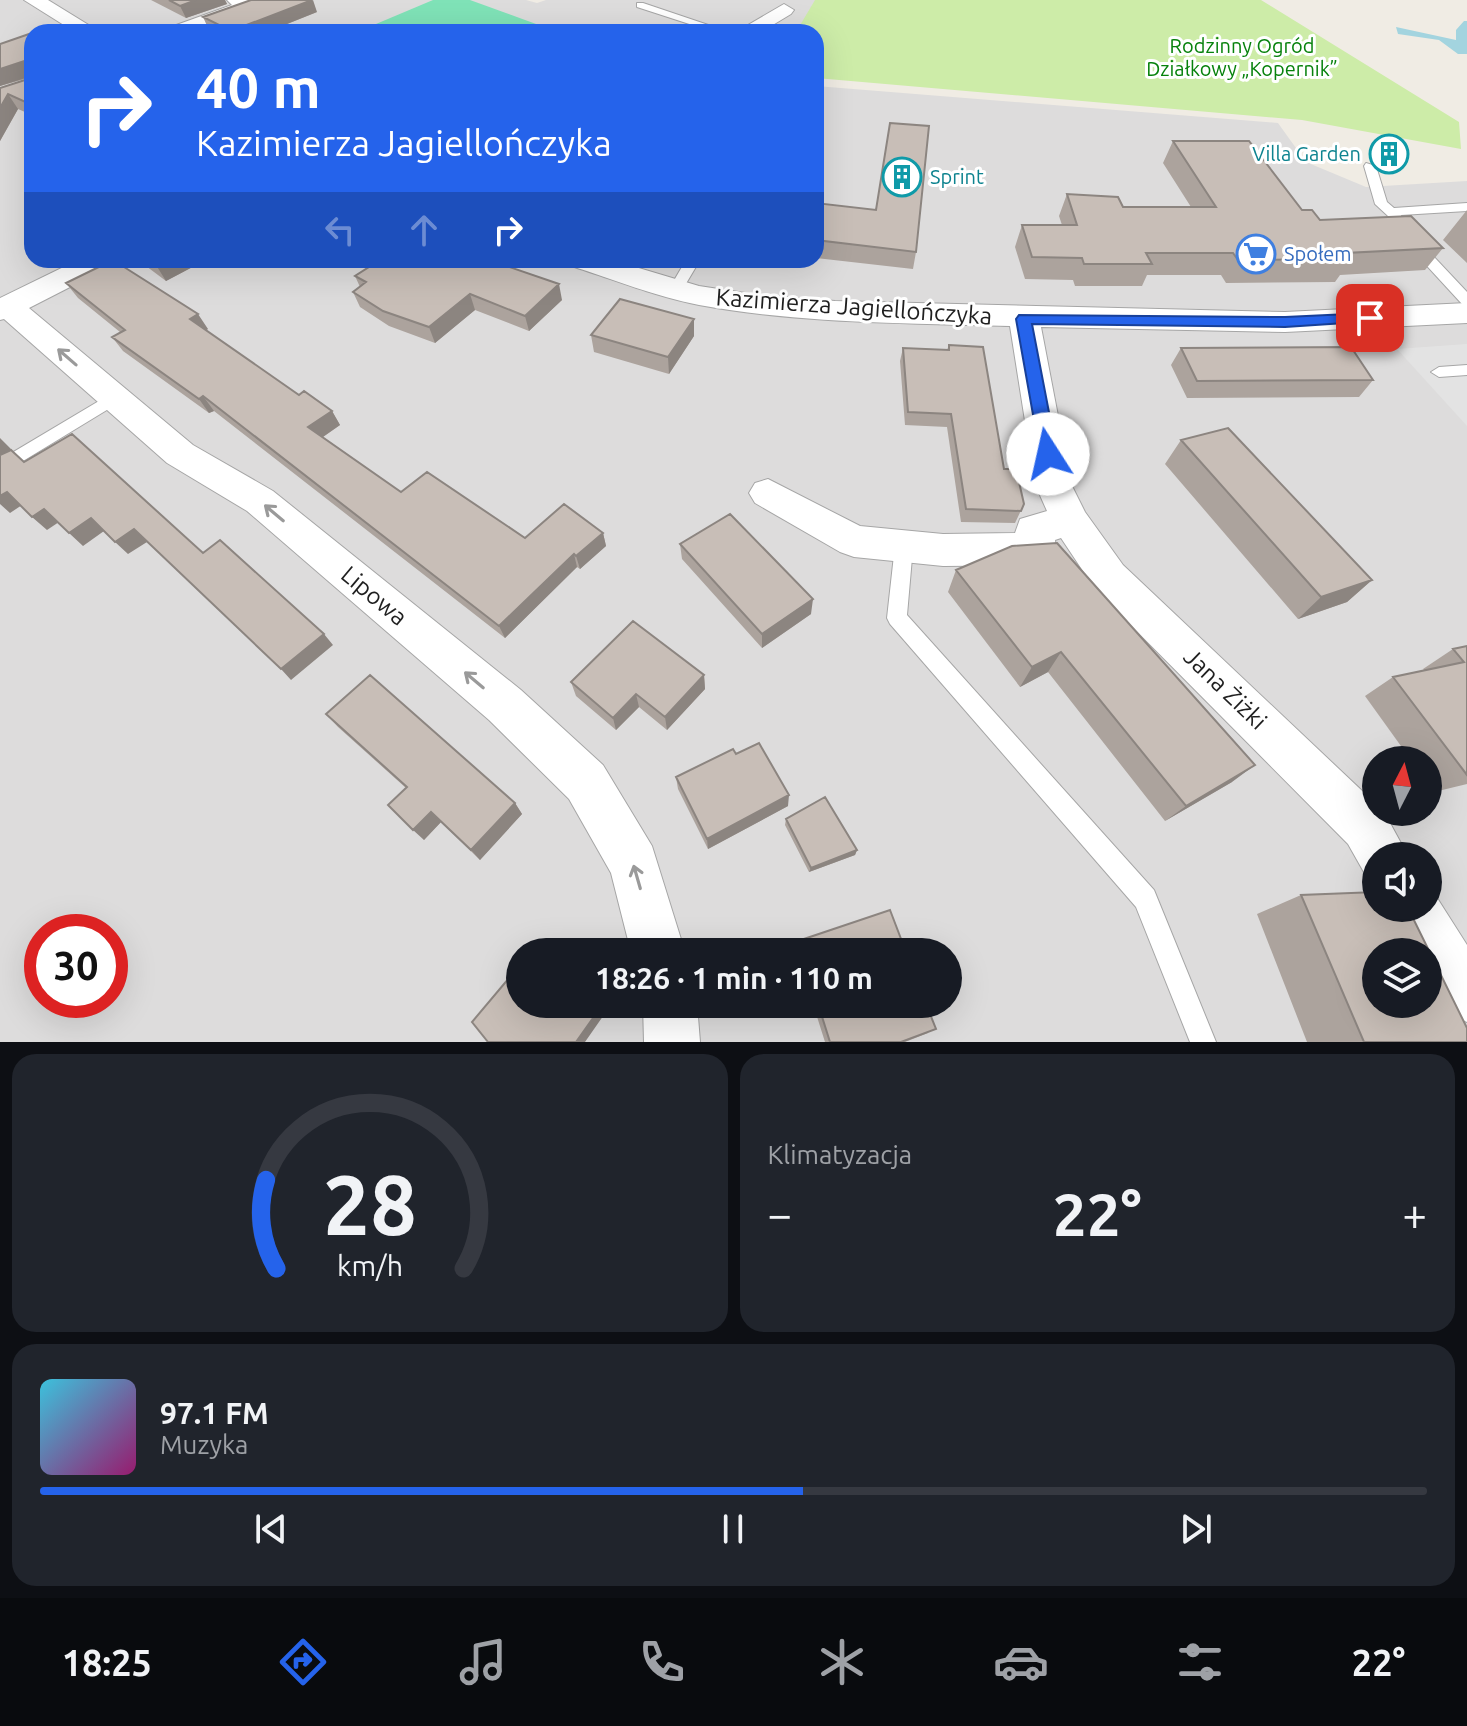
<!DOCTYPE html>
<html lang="pl">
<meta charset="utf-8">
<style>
:root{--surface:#171b24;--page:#20242c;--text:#f1f3f6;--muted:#9ea1a6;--line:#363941;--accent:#2563eb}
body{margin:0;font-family:Ubuntu,sans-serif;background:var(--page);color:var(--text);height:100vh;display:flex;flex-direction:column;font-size:30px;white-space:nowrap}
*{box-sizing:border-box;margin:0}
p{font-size:26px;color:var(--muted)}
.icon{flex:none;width:44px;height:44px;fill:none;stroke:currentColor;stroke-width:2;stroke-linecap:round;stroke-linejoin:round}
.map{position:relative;height:1042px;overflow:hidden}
.drawer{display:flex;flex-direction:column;gap:12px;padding:12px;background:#0d0f14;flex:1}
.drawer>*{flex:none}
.banner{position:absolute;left:24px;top:24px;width:800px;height:244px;border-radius:24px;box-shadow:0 8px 32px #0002;background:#2563eb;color:#fff;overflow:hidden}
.needle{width:52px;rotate:6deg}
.tools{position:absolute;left:1362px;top:746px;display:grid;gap:16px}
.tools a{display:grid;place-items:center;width:80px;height:80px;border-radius:50%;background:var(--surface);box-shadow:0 8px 32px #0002;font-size:40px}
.speed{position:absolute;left:24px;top:914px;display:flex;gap:16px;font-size:40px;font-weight:700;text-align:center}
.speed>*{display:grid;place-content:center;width:104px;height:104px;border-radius:50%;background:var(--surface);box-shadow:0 8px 32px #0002;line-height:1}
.speed .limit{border:12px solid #d22;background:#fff;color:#111}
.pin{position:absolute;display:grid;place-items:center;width:68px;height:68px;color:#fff;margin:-34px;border-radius:16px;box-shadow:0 4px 12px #0006}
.me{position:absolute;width:88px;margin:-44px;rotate:350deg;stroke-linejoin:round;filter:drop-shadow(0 0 6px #0008)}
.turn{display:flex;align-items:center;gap:28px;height:168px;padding:0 40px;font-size:36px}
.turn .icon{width:104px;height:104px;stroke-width:2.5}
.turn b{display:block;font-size:56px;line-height:68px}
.lanes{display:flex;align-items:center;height:76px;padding:0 40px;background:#0003;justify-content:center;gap:40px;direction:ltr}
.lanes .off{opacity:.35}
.big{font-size:60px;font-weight:700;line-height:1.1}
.drawer .widget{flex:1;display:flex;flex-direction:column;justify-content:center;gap:12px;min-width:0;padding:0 28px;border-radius:24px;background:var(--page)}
.drawer .dial{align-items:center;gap:0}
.dial svg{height:208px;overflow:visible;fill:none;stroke:var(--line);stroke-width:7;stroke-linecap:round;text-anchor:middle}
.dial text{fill:var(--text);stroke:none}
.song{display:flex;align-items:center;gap:24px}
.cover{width:96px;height:96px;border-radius:12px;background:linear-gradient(135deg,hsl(190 70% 55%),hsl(320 70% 35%))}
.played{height:8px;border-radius:4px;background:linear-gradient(90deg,var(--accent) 55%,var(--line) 55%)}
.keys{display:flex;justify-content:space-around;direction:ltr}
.heat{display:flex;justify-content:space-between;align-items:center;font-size:44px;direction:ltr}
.drawer .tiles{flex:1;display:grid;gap:12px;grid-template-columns:1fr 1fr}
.widget:last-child{grid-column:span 2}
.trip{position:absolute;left:506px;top:938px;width:456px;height:80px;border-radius:40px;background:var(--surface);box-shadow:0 8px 32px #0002;font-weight:700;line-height:80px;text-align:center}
.tabs{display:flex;height:128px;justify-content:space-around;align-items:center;background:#090b0e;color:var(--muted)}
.tabs .icon{width:56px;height:56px}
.tabs .on{color:var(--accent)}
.tabs b{font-size:36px;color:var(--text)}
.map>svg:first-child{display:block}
.residential{fill:#dddcdc;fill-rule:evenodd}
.grass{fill:#cdeca8}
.pitch{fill:#7fe2b7}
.parking{fill:#e3e3e3}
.water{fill:#a3d4df}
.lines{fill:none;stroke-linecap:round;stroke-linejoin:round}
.lane-casing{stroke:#a6a6a6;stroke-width:2}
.street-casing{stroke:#a6a6a6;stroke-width:2}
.lane{fill:#fff;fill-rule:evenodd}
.street{fill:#fff;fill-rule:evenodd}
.wall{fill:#aca39d}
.shaded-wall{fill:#8c8580}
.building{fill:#c8beb7;stroke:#8c8580;stroke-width:2;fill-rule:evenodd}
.oneway{stroke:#9a9a9a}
.route{fill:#2563eb;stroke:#184099;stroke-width:2}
.labels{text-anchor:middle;stroke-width:6;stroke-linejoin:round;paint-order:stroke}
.far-park-label{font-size:20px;fill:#07820c;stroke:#fff}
.far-culture-label{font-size:20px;fill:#0d838f;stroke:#fff;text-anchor:end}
.far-shop-label{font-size:20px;fill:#366cbe;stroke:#fff;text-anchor:start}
.street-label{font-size:24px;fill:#1f1f1f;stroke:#fff}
</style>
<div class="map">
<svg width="1467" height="1042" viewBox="0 0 1467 1042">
<rect width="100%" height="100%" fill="#f0ece4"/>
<path class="residential" d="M0 0H526L537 3 546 0H817L797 32H32V260H816V86L1278 123 1306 162 1366 187 1467 181V1042H0ZM1376 760H1428V812H1376ZM1376 856H1428V908H1376ZM42 932H110V1000H42ZM520 952H948V1004H520ZM1376 952H1428V1004H1376Z"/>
<path class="grass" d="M815 0H1261L1459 122 1461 149 1302 120 816 78V32H796Z"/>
<path class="pitch" d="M433 0H470L558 32H357Z"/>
<path class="parking" d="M1467 344V426L1397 349Z"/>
<path class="water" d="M1464 21H1467V54H1458L1439 40 1398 34 1396 27 1456 40V30Z"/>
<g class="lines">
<g class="lane-casing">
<path id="lane" d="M637 3H643L729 32H714L637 7Z
M1366 163 1376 166 1387 202 1394 208 1467 203V211L1401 215 1404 225 1467 292V306L1462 304 1393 229 1388 216 1375 204 1364 166Z
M686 260H700L681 292H671L669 289Z
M1467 365V375L1439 377 1431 372 1439 367Z
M114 392 122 398 120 402 0 475V460Z
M904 538 911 541 913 546 907 615 1154 890 1216 1042H1190L1136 907 890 624 887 618 895 546 897 541Z"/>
</g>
<g class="street-casing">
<path id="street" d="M24 0H48L100 32H75Z
M227 0H252L258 6 255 10 195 32H165L168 28 232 5Z
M784 4 794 10 791 14 761 32H736Z
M78 260H115L111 266 29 308 193 445 273 491 521 690 603 765 652 846 685 952H631L611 873 569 799 489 720 247 511 167 463 4 319 0 320V298Z
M567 260H612L699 286 758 295 835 301 1285 312 1467 303V323L1285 332 1041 327 1071 484 1085 512 1123 565 1376 804V812H1384L1408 856H1376V878L1365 874 1348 844 1095 589 1061 538 1055 540 1056 549 1051 560 1037 565 943 566 854 557 840 552 755 503 749 493 755 483 768 479 860 526 943 534 1015 533 1020 519 1047 511 1035 484 1010 326C906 323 802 324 699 305 656 297 613 279 571 266Z
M1428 888 1432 890 1467 945V1022C1433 1008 1428 986 1428 952H1411L1388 908H1428Z
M643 1004H697L700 1042H644Z"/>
</g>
<use href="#lane" class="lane"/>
<use href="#street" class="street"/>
</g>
<path class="wall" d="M151 0H225L227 4 186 18Z
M317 12 267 32H214L209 30 203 17Z
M32 33V115L18 109 0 141V88L25 80V79L0 86V44Z
M1173 141 1320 220 1443 248 1425 270 1340 275 1335 282 1226 283 1221 275H1147L1142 286H1075L1073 280 1025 279 1015 247 1022 225H1062L1059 216 1067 194 1123 207H1191L1163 163Z
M816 203 916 252 913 269 816 258Z
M1467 210V263L1443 240Z
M138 260H201L202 262 166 281Z
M356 260H489L562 300 529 331 475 310 435 343 389 326 360 307 353 292 360 287 355 276 370 266Z
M66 283 208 329 206 330 299 395 332 411 340 425 323 437 401 492 525 538 603 533 606 546 580 569 577 567 505 638 214 411 209 413 123 351 112 337 120 332 78 298Z
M694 319V336L669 374 594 352 591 335Z
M949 345 1004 469 1024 504 1015 523 961 522 947 427 905 425 900 361 903 348 947 350Z
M1181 348 1373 380 1359 397 1187 398 1171 365Z
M1181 440 1372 580 1347 602 1298 619 1165 464Z
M680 544 811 614 762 648 682 559Z
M956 570 1232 782 1165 821 1048 672 1020 687 948 592Z
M1467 646V784L1434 792 1428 783V760H1411L1365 696 1393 677 1424 670 1423 669 1453 649Z
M704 675 705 689 667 730 639 707 616 730 576 696 571 682Z
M326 714 515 803 522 814 480 860 441 822 424 840 406 788 338 727Z
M736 754 788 806 708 849 678 789 676 777Z
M786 819 857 850 855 855 809 872 785 825Z
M1301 895 1467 1042H1307L1257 914Z
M798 941 906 952H797L796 948Z
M813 1004H926L928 1033 905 1042H825Z"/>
<path class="shaded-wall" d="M196 0H225L227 4 186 18 180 6Z
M313 0 317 12 267 32H232L231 31Z
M24 61 32 76 0 86V69Z
M8 94 18 109 0 141V108Z
M167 260H201L202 262 166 281 156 265Z
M559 284 562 300 529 331 525 316Z
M470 294 475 310 435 343 429 327Z
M198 314 208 329 200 334 190 319Z
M694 319V336L669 374 668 357Z
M203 396 214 411 209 413 199 399Z
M332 411 340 425 317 441 308 427Z
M0 438 12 450 0 458Z
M7 492 22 505 10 513 0 504V496Z
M44 509 59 522 47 530 32 517Z
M91 518 104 531 83 546 69 533Z
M134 529 147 542 128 554 115 542Z
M603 533 606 546 580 569 576 556Z
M574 554 577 567 505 638 499 626Z
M1372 580 1347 602 1298 619 1321 597Z
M813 599 811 614 762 648V634Z
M324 634 333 645 291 680 281 669Z
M1061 652 1048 672 1020 687 1032 667Z
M704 675 705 689 667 730 665 717Z
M636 694 639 707 616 730 613 718Z
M1255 765 1232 782 1165 821 1186 806Z
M789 795 788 806 708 849 707 839Z
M515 803 522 814 480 860 471 850Z
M431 812 441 822 424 840 413 830Z
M857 850 855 855 809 872 811 868Z
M603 1004 608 1009 585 1042H576Z"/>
<path class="building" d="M169 0H196L180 6Z
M251 0H312L231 31 203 17Z
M32 33V105L8 94 0 108V88L25 80 24 61 0 69V44Z
M890 123 929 126 916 252 816 240V203L876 210Z
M1173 141H1249L1302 210H1312L1320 220 1411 216 1443 248 1346 253 1351 259 1238 260 1233 253H1146L1152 264H1084L1082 258 1032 257 1022 225H1077L1067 194 1118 197 1123 207H1216Z
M113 260 198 314 190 319 299 395 304 391 332 411 308 427 401 492 427 472 525 538 564 504 603 533 576 556 574 554 499 626 203 396 199 399 112 337 125 330 66 283Z
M149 260H167L156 265Z
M380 260H489L559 284 525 316 470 294 429 327 383 311 353 292 366 282 355 276Z
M620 299 694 319 668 357 591 335Z
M949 345 983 347 1004 469H1016L1024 504 1021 511 966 509 951 414 908 412 903 348 949 350Z
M1351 347 1373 380 1197 381 1181 348Z
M1228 428 1372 580 1321 597 1181 440Z
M72 434 203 553 220 540 324 634 281 669 134 529 115 542 91 518 69 533 44 509 32 517 7 492 0 496V455L11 450 24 462Z
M730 514 813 599 762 634 680 544Z
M1057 543 1255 765 1186 806 1061 652 1032 667 956 570 1012 546Z
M633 621 704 675 665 717 636 694 613 718 571 682Z
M1467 646V775L1393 677 1464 662 1453 649Z
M370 675 515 803 471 850 431 812 413 830 388 805 407 787 326 714Z
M759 743 789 795 707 839 676 777 733 749 736 754Z
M825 797 857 850 811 868 786 819Z
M1376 892V908H1408L1467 1028V1042H1364L1301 895ZM1376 952H1428V1004H1376Z
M890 910 906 952H801L798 941Z
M540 940 552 952H531Z
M520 965V1004H603L576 1042H488L472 1022Z
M818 1004H926L936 1029 901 1042H830Z"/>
<defs><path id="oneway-shaft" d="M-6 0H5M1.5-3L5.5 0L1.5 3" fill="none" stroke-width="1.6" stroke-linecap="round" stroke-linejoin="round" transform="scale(2)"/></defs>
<g class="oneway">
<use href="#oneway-shaft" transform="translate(67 357) rotate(-139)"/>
<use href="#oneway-shaft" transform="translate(274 513) rotate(-140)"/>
<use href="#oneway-shaft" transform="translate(474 680) rotate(-140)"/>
<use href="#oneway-shaft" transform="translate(637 877) rotate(-106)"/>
</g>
<path class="route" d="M1370 313 1377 318 1375 321 1285 327 1032 324 1057 454 1048 460 1040 454 1016 319 1019 315 1285 317Z"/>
<defs>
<g id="building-ring" transform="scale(2)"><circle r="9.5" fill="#fff" stroke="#0f9aa8" stroke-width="1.5"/><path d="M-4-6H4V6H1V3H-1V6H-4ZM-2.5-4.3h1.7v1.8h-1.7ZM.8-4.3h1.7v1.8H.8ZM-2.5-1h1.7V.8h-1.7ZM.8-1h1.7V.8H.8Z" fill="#0f9aa8"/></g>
<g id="supermarket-ring" transform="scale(2)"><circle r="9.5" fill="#fff" stroke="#3f7fe0" stroke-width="1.5"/><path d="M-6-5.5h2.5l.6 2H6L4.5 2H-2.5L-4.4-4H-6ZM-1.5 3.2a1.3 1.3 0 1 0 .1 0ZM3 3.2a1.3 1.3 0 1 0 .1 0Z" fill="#3f7fe0"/></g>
</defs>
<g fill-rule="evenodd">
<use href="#building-ring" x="1389" y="154"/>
<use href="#building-ring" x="902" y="177"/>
<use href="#supermarket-ring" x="1256" y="254"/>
</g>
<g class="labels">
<g class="far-park-label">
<text x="1242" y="53">Rodzinny Ogród<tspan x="1242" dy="23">Działkowy „Kopernik”</tspan></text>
</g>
<g class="far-culture-label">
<text x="1361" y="161">Villa Garden</text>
<text x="930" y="184" text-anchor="start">Sprint</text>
</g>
<g class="far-shop-label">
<text x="1284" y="261">Społem</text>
</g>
<g class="street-label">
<text transform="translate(854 307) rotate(4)" y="8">Kazimierza Jagiellończyka</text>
<text transform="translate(374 596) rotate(40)" y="8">Lipowa</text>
<text transform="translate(1225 689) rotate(44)" y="8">Jana Żiżki</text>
</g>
</g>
</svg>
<div class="tools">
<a><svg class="needle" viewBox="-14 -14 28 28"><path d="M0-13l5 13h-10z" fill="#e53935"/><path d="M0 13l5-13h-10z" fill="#9ea1a6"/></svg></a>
<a><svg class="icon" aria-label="sound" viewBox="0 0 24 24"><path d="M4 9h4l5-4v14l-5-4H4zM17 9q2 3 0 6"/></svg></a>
<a><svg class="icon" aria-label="layers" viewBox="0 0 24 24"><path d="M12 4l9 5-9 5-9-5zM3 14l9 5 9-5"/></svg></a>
</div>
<div class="speed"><div class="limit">30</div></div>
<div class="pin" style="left:1370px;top:318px;background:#d93025"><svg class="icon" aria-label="arrive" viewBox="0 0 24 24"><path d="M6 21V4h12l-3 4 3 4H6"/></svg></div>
<svg class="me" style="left:1048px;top:454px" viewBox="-20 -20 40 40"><circle r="19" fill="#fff"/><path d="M0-13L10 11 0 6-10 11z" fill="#2563eb"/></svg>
<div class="trip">18:26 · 1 min · 110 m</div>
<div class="banner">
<div class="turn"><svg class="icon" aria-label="right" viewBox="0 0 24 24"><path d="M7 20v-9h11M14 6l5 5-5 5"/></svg><div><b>40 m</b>Kazimierza Jagiellończyka</div></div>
<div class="lanes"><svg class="icon off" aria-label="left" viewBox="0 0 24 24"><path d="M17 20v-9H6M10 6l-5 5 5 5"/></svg><svg class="icon off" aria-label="ahead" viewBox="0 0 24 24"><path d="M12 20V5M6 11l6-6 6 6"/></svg><svg class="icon" aria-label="right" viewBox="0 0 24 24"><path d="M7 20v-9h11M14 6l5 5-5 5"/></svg></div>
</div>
</div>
<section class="drawer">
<div class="tiles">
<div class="widget dial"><svg viewBox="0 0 100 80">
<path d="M14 69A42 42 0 1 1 86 69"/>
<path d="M14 69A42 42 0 0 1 10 35" stroke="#2563eb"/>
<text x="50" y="56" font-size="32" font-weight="700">28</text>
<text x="50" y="72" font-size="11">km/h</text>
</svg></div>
<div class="widget"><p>Klimatyzacja</p>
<div class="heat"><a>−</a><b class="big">22°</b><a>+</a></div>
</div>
<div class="widget">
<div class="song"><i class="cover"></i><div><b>97.1 FM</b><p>Muzyka</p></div></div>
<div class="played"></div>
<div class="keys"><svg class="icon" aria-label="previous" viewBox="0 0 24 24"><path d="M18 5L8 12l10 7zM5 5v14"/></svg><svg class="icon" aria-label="pause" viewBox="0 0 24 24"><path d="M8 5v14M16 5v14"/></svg><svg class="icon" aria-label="next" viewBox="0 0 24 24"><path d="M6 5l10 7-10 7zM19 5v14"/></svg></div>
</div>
</div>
</section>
<nav class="tabs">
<b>18:25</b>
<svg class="icon on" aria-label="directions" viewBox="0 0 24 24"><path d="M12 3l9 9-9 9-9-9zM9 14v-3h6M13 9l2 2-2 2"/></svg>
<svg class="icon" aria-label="music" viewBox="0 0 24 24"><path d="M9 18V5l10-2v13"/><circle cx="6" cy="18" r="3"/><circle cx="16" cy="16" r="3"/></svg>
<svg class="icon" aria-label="phone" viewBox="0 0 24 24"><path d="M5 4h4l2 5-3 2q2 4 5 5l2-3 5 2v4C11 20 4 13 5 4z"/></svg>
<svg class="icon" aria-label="climate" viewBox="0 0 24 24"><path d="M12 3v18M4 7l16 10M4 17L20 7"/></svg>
<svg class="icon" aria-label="car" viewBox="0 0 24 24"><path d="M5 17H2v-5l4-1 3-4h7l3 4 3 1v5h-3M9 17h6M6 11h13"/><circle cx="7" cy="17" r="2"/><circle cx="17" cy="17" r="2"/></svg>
<svg class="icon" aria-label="filters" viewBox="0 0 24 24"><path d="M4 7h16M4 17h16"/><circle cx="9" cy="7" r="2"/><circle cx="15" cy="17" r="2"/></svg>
<b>22°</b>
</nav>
